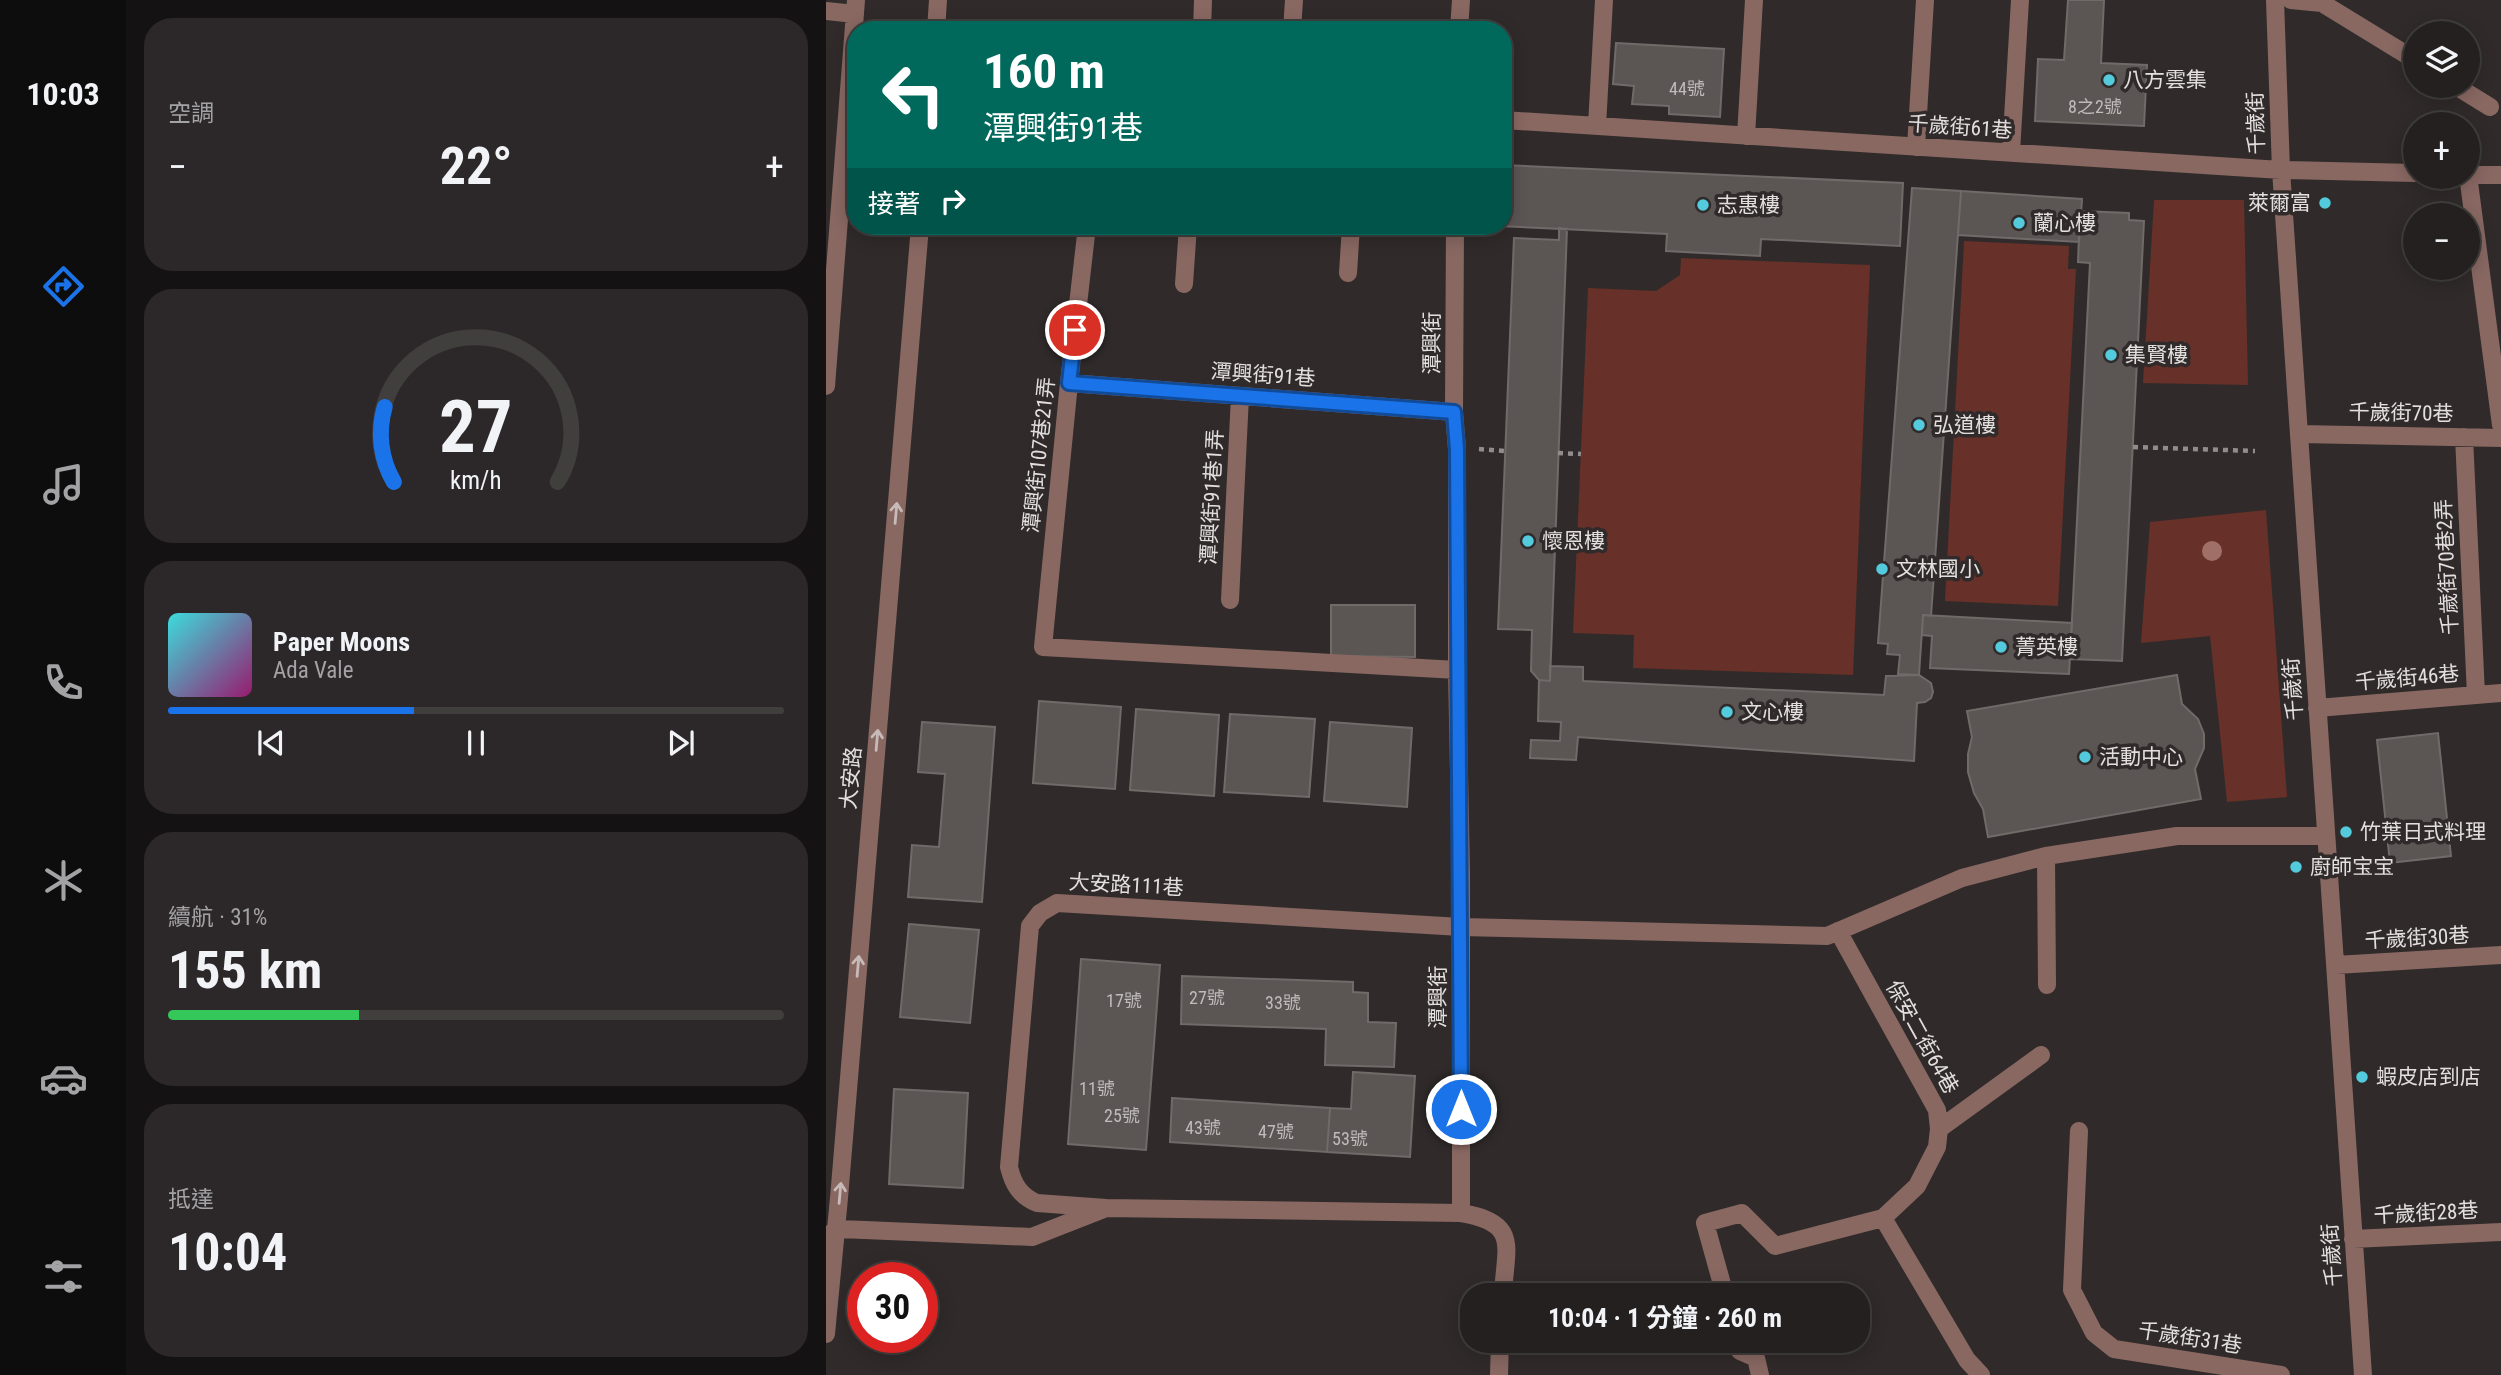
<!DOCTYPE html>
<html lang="zh-TW">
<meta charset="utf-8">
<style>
:root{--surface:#242020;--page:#2c2829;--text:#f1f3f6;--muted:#a3a3a5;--line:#413e3e;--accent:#1a73e8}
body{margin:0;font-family:"Roboto Condensed","Noto Sans TC",sans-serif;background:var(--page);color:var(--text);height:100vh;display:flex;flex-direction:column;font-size:26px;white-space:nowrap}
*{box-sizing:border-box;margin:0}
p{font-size:23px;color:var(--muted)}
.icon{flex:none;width:38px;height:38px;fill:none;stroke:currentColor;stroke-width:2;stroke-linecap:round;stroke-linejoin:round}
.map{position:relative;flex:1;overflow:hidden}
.side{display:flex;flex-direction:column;gap:18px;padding:18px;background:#141212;width:700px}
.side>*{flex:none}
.banner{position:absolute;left:21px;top:21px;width:665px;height:214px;border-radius:28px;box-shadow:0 4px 18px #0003,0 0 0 2px var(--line);background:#00695c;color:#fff;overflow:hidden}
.tools{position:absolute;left:1577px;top:21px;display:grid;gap:14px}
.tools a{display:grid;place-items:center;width:77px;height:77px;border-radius:50%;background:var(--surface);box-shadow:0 4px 18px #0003,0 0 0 2px var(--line);font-size:35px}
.speed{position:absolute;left:21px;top:1262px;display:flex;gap:14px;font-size:35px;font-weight:700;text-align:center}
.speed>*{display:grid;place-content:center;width:91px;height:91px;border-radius:50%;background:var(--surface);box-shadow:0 4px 18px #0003,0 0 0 2px var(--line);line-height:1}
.speed .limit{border:10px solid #d22;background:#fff;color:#111}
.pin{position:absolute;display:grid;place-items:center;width:60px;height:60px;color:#fff;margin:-30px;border:4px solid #fff;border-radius:50%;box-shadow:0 2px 7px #0007}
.me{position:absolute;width:77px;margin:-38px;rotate:0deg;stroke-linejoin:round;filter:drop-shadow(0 0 5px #0008)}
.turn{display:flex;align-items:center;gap:24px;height:147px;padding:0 21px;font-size:32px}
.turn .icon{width:91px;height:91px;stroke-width:2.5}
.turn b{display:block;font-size:49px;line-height:60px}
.then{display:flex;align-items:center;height:66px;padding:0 21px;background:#0003;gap:14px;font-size:26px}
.big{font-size:52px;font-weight:700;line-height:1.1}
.side .widget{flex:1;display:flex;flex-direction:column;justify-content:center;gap:10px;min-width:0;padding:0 24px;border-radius:28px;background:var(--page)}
.side .dial{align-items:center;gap:0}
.dial svg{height:182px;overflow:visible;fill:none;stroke:var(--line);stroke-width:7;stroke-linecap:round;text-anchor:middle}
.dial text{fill:var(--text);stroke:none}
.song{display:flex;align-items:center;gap:21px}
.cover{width:84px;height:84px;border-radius:10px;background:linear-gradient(135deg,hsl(180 70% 55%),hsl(320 70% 35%))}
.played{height:7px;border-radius:4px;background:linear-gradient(90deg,var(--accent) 40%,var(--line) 40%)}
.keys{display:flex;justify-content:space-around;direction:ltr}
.heat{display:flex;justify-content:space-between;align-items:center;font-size:38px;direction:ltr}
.charge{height:10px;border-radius:5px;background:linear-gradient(90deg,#34c759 31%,var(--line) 0)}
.trip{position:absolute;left:634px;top:1283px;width:410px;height:70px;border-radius:28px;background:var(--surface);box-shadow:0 4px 18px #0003,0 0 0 2px var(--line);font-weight:700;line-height:70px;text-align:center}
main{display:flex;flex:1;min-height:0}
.tab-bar{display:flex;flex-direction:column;width:126px;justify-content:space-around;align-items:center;background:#0e0d0d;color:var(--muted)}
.tab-bar .icon{width:49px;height:49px}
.tab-bar .current{color:var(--accent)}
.tab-bar b{font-size:32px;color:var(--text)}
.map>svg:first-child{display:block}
.green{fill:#673028}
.building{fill:#5b5554;stroke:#706a69;stroke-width:2}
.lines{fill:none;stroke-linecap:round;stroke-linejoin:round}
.path{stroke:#918d8c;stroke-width:4.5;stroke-dasharray:5 5;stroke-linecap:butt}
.minor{stroke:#896862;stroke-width:18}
.tree{fill:#a07068}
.oneway{stroke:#c7bbb9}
.route-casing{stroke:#114b97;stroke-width:18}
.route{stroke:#1a73e8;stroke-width:12}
.poi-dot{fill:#54cadd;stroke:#302b2a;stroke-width:2.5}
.labels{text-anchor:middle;stroke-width:7;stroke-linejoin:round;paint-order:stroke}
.number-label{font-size:18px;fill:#c0bcbc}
.poi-label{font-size:21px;fill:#e2dfde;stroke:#302b2a;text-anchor:start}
.street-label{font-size:21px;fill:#e2dfde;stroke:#302b2a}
</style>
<main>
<nav class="tab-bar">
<b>10:03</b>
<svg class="icon current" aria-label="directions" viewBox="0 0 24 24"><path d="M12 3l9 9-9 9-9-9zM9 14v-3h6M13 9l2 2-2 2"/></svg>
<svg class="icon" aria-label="music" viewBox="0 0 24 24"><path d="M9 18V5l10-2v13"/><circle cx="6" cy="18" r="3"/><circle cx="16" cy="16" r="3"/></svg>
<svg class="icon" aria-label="phone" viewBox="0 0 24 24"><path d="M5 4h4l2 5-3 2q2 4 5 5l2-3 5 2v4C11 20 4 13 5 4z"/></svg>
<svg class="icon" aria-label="climate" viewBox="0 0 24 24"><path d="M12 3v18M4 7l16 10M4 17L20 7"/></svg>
<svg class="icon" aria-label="car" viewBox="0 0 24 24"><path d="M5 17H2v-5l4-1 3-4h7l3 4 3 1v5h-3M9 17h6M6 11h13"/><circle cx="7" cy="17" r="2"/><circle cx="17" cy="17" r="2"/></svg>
<svg class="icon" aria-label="filters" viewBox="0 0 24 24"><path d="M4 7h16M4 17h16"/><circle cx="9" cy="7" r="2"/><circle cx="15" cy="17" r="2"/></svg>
</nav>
<section class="side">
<div class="widget"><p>空調</p>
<div class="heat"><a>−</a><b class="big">22°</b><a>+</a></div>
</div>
<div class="widget dial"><svg viewBox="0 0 100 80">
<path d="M14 69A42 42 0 1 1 86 69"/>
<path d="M14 69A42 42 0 0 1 10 36" stroke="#1a73e8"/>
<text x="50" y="56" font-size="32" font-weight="700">27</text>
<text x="50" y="72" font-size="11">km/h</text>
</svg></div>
<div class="widget">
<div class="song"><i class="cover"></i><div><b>Paper Moons</b><p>Ada Vale</p></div></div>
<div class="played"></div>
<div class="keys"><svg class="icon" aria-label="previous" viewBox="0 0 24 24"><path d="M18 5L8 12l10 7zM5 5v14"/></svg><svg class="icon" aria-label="pause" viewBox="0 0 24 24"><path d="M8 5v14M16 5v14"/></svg><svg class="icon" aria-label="next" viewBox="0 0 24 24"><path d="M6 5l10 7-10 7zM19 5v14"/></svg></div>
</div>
<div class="widget"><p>續航 · 31%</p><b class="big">155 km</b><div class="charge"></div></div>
<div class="widget"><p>抵達</p><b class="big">10:04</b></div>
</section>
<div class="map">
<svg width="1675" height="1375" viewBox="0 0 1675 1375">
<rect width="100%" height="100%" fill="#302b2a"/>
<path class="green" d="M1328 200H1418L1422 385 1317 383Z
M1138 241 1243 246 1242 269H1250L1232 606 1119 601Z
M855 258 1044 265 1027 675 807 668 808 635 747 633 762 288 830 291 854 275Z
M1440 510 1461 797 1401 802 1384 636 1315 643 1324 522Z"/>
<path class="building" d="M1242 0H1278L1275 63 1321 65 1318 126 1209 121 1212 59 1238 60Z
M790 43 898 49 894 117 843 114V106L806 104 808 86 787 84Z
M790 43 898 49 894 117 843 114V106L806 104 808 86 787 84Z
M677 165 1077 183 1074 246 935 239 934 256 840 251 841 234 671 226H677Z
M1086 188 1135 191 1105 616 1097 615 1093 675 1072 674 1074 655 1061 654 1062 644 1052 643Z
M1135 191 1256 199 1253 242 1132 235Z
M1254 211 1303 213V220L1318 221 1296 661 1244 659 1264 263 1252 262Z
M733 228 741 229 724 681 713 680 705 671 706 630 672 629 688 238 733 240Z
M505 605H589V657L505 656Z
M1097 615 1246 623 1243 674 1104 668 1106 636 1096 635Z
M724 666 757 667V681L1058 695 1060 676 1093 675 1105 683 1107 692 1105 698 1099 702 1091 703 1088 761 752 737 750 760 704 758 705 740 734 741 735 722 712 721 713 680 724 681Z
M1351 675 1356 704 1372 719 1378 734V748L1369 769 1375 799 1162 837 1157 809 1148 793 1142 772V754L1146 737 1141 711Z
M213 701 295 707 289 789 207 783Z
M310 709 393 715 388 796 304 790Z
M404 714 489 719 483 797 398 792Z
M96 722 169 727 156 902 82 897 86 845 113 847 119 774 92 772Z
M504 722 586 728 581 807 498 801Z
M1612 733 1625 856 1564 863 1551 740Z
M83 924 153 930 144 1023 74 1017Z
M255 959 334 965 320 1150 242 1144Z
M356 976 527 982V992L542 993V1022L570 1023 568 1067 499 1065 500 1029 355 1024Z
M527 1072 589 1076 584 1157 501 1152 504 1108 525 1109Z
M68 1089 142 1093 137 1188 63 1184Z
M346 1098 504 1108 501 1152 344 1142Z"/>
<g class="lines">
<path class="path" d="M1307 447 1429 451
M653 449 679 451
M732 453 755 454"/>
<path class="minor" d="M1449 0 1455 170 1537 1375
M1465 0 1496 3 1589 60
M0 11 29 14
M110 30 112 0
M376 30 377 0
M466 30 468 0
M633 30 635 0
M1630 86 1664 107
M677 120 1455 170 1589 173
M771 126 778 0
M920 136 928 0
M1090 147 1099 0
M1185 152 1194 0
M1642 175 1675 425
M1642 175H1675
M261 226 243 383 217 647 631 670
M629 226 628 412 631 449V670L635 873V1213C695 1223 679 1247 677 1295
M522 273 525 226
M358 284 362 226
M243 383 628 412
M0 386 30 0
M1474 434 1675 438
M1638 437 1650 695
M404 600 414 396
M1491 708 1675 693
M1220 856 1221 985
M1510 965 1675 955
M1113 1129 1215 1055
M1253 1131 1246 1290 1268 1333 1288 1349 1455 1375
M280 1208 211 1203C194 1196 187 1184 183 1167L204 926 214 913 231 903 635 927 1001 936 1136 878 1220 856 1351 836H1500
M1057 1218 1141 1360 1155 1375
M3 1235 11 1229 39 1230 206 1237 280 1208 635 1213
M1527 1239 1675 1232
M899 1295 879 1223 916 1213 949 1246 1057 1218 1091 1186 1111 1147 1113 1129 1111 1110 1012 931
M0 1334 13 1198 94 226
M911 1340 914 1351 930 1358 934 1375
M673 1375 674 1340"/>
</g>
<circle class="tree" cx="1386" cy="551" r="10"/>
<defs><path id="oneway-shaft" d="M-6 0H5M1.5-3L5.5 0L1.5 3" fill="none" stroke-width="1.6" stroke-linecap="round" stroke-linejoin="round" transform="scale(1.75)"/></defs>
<g class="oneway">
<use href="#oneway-shaft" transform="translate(70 513) rotate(-85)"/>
<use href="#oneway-shaft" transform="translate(51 740) rotate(-85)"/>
<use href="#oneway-shaft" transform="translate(32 966) rotate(-85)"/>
<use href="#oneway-shaft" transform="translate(14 1193) rotate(-85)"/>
</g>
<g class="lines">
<g class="route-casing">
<path id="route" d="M249 330 243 383 628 412 631 449 635 1109"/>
</g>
<use href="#route" class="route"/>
</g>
<g class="poi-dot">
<circle cx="1283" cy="80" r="7"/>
<circle cx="1499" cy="203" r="7"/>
<circle cx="877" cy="205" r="7"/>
<circle cx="1193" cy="223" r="7"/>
<circle cx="1285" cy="355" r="7"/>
<circle cx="1093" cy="425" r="7"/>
<circle cx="702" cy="541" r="7"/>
<circle cx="1056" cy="569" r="7"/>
<circle cx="1175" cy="647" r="7"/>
<circle cx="901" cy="712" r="7"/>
<circle cx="1259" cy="757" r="7"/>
<circle cx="1520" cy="832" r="7"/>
<circle cx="1470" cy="867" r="7"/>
<circle cx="1536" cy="1077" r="7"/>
</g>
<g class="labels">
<g class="number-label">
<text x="861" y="95">44號</text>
<text x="1269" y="113">8之2號</text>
<text x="381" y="1004">27號</text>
<text x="298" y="1007">17號</text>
<text x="457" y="1009">33號</text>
<text x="271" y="1095">11號</text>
<text x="296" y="1122">25號</text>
<text x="377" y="1134">43號</text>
<text x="450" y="1138">47號</text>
<text x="524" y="1145">53號</text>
</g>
<g class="poi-label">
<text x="1297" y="87">八方雲集</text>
<text x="1485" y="210" text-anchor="end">萊爾富</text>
<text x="891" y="212">志惠樓</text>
<text x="1207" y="230">蘭心樓</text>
<text x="1299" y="362">集賢樓</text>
<text x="1107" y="432">弘道樓</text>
<text x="716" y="548">懷恩樓</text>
<text x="1070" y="576">文林國小</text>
<text x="1189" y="654">菁英樓</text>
<text x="915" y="719">文心樓</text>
<text x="1273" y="764">活動中心</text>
<text x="1534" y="839">竹葉日式料理</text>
<text x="1484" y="874">廚師宝宝</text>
<text x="1550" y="1084">蝦皮店到店</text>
</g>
<g class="street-label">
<text transform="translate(1430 123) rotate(-92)" y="7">千歲街</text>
<text transform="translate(1134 127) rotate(4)" y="7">千歲街61巷</text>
<text transform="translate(606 343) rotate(-90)" y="7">潭興街</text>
<text transform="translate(437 375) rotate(4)" y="7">潭興街91巷</text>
<text transform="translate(1575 413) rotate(1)" y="7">千歲街70巷</text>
<text transform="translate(213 455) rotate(-84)" y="7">潭興街107巷21弄</text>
<text transform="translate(386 497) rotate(-87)" y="7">潭興街91巷1弄</text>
<text transform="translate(1621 567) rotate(-93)" y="7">千歲街70巷2弄</text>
<text transform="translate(1581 678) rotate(-5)" y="7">千歲街46巷</text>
<text transform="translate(1467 689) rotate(-94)" y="7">千歲街</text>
<text transform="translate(25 778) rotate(-85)" y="7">大安路</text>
<text transform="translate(300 885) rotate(3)" y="7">大安路111巷</text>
<text transform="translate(1591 938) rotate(-3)" y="7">千歲街30巷</text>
<text transform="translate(612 997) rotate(-90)" y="7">潭興街</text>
<text transform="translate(1096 1037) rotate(61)" y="7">保安二街64巷</text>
<text transform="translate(1600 1213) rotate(-3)" y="7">千歲街28巷</text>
<text transform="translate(1506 1255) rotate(-94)" y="7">千歲街</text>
<text transform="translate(1364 1338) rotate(9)" y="7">千歲街31巷</text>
</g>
</g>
</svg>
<div class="tools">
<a><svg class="icon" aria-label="layers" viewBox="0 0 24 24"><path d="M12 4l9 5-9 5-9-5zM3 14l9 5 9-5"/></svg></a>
<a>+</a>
<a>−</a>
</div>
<div class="speed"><div class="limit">30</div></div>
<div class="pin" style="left:249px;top:330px;background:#d93025"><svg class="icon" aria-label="arrive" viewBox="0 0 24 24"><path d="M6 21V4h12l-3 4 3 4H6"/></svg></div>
<svg class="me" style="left:635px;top:1109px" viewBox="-20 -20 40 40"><circle r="17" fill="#1a73e8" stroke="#fff" stroke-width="3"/><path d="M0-11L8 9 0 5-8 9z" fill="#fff"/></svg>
<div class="trip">10:04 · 1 分鐘 · 260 m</div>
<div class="banner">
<div class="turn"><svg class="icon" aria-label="left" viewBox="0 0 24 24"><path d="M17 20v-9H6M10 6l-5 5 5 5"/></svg><div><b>160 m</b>潭興街91巷</div></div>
<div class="then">接著<svg class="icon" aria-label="right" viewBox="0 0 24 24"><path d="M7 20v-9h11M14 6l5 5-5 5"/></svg></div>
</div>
</div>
</main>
